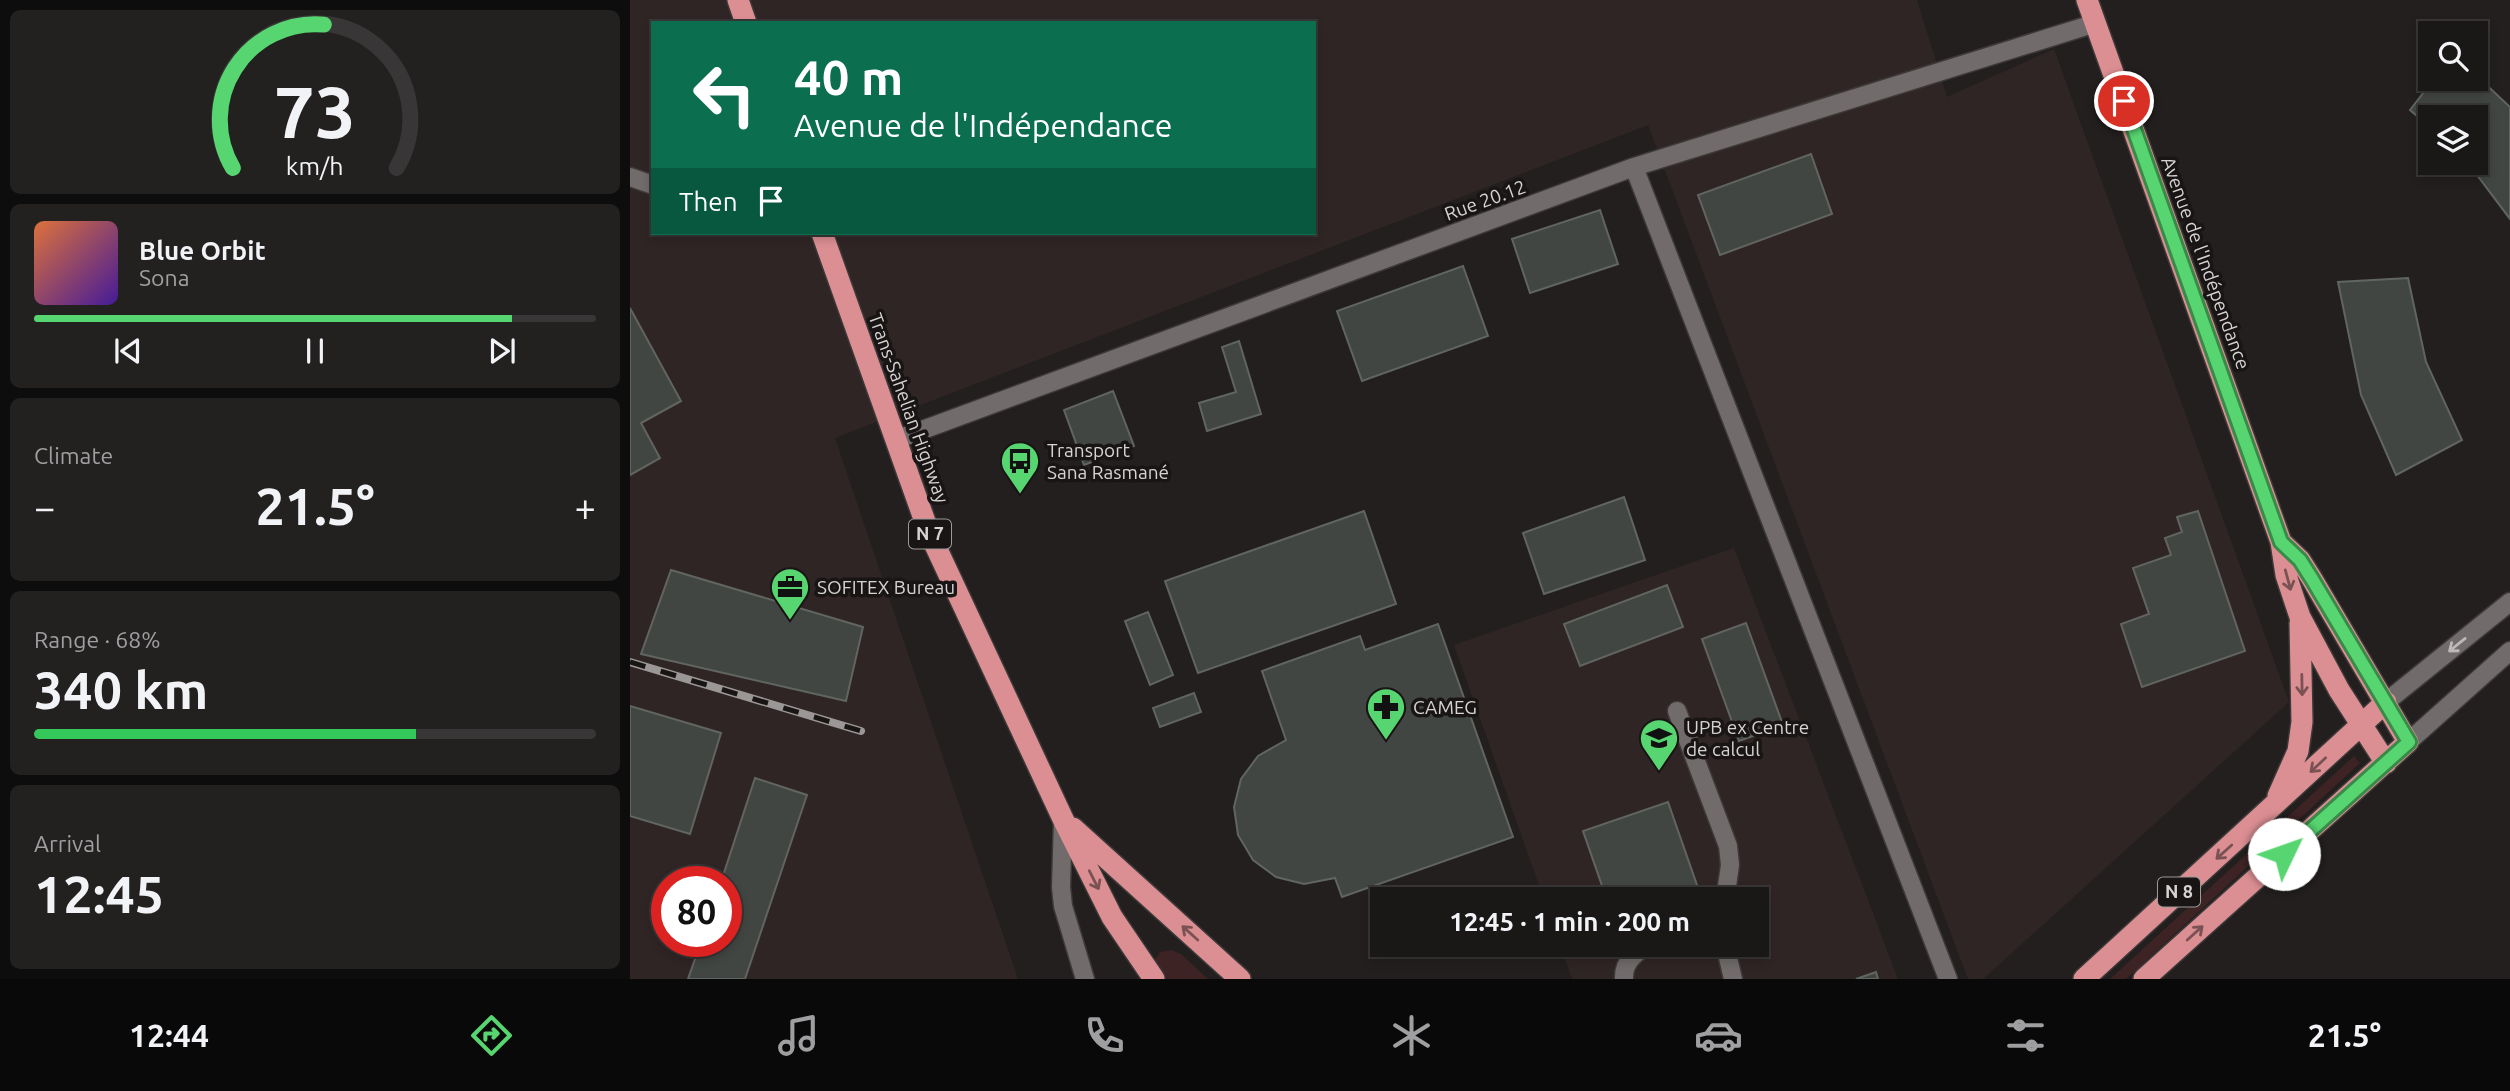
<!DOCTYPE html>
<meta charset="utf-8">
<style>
:root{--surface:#1a1717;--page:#232020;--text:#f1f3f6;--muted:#9f9fa1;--line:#383636;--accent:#57d570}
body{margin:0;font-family:Ubuntu,sans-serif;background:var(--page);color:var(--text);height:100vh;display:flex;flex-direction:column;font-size:26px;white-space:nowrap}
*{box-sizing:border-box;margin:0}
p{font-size:23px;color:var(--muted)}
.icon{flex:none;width:38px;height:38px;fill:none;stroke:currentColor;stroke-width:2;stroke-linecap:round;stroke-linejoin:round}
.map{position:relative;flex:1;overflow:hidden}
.sheet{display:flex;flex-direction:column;gap:10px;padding:10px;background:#0e0d0d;width:630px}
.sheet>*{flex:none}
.hud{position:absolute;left:21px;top:21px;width:665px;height:214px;border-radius:0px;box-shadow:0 4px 10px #0003,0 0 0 2px var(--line);background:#0b6e4f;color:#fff;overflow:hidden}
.fabs{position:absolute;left:1788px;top:21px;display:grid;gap:14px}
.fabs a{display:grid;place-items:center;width:70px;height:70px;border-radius:0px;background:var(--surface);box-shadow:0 4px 10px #0003,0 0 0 2px var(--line);font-size:35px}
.speed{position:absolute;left:21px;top:866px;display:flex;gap:14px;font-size:35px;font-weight:700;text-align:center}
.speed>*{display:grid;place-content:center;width:91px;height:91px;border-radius:50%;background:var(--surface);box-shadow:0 4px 10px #0003,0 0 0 2px var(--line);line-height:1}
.speed .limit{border:10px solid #d22;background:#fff;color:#111}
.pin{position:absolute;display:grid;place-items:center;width:60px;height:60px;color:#fff;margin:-30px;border:4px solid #fff;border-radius:50%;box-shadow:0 2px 7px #0007}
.me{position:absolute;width:77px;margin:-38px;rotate:48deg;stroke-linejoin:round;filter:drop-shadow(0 0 5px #0008)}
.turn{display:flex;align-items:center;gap:24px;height:147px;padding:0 28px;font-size:32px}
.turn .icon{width:91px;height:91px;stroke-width:2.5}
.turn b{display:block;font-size:49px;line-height:60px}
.then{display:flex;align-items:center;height:66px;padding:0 28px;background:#0003;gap:14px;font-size:26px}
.big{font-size:52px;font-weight:700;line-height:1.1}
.sheet .card{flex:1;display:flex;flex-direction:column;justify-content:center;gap:10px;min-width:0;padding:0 24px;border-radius:10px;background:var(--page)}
.sheet .dial{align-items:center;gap:0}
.dial svg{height:182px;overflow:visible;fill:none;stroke:var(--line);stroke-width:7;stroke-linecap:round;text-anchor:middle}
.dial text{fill:var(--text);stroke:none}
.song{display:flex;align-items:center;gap:21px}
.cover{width:84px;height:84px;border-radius:10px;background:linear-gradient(135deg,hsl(20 70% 55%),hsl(260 70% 35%))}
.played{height:7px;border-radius:4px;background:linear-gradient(90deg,var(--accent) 85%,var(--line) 85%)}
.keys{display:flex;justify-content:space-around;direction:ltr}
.heat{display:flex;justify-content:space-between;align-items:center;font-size:38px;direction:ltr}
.charge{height:10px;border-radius:5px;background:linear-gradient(90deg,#34c759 68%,var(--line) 0)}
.trip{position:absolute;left:740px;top:887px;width:399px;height:70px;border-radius:0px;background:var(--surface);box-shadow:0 4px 10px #0003,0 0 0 2px var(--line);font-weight:700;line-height:70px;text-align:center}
.tabs{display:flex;height:112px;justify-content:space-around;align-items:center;background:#0a0909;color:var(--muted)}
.tabs .icon{width:49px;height:49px}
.tabs .active{color:var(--accent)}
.tabs b{font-size:32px;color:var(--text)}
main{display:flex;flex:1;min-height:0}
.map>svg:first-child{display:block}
.built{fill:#302525;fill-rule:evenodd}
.green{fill:#3e2324}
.building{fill:#424642;stroke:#616561;stroke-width:2}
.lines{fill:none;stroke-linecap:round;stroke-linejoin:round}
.minor-casing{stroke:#3d3939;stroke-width:21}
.highway-casing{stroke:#3d3939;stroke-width:24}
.minor{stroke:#716b6b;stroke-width:18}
.highway{stroke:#dc8f93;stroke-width:21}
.rail-casing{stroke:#9b9797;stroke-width:8}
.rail{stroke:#1a1515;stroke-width:5;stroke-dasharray:16;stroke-linecap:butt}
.oneway{stroke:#7b5254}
.oneway2{stroke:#bdb9b9}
.route-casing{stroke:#398a49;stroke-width:18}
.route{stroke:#57d570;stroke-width:12}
.labels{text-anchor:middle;stroke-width:7;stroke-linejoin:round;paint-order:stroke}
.shield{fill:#1a1515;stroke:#9e9a9a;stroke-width:2}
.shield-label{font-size:18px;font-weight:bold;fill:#d6d3d3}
.street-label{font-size:19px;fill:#d6d3d3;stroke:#1a1515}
.poi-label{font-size:19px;fill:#d6d3d3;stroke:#1a1515;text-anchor:start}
</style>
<main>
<section class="sheet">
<div class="card dial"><svg viewBox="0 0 100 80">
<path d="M14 69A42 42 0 1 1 86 69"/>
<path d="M14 69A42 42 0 0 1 54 6" stroke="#57d570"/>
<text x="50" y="56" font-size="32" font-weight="700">73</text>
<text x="50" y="72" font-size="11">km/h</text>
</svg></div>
<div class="card">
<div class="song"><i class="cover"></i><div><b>Blue Orbit</b><p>Sona</p></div></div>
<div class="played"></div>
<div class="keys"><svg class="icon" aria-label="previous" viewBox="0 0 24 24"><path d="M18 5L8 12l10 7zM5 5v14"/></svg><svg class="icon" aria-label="pause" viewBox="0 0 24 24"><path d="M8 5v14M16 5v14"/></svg><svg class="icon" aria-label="next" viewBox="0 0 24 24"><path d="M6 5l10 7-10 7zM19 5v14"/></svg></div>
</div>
<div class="card"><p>Climate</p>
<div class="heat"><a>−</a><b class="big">21.5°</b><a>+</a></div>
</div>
<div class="card"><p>Range · 68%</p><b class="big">340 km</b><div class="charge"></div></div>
<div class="card"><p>Arrival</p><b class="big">12:45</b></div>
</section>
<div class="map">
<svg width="1880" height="979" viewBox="0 0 1880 979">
<rect width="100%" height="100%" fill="#231f1f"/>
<path class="built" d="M0 0H1287L1317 97 1424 49 1659 702 1353 979H1338L1018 125 205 438 388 979H0ZM23 23H684V233H23ZM37 882H96V942H37Z
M1104 548 1268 979H942L930 945H1127V900L914 899 824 645Z"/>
<path class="green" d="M1724 756 1730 763 1496 979H1480Z
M541 950 551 954 578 979H535L527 967 525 960 530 952Z"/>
<path class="building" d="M1846 75 1880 107V219L1838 163H1846V117H1801V128L1780 110 1804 79H1846Z
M1181 154 1202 214 1090 255 1068 195Z
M970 210 988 264 900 293 882 239Z
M833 266 858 336 732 381 707 311Z
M1778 278 1796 362 1832 440 1766 475 1731 395 1708 282Z
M0 308 51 401 11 423 30 458 0 475Z
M609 341 631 414 577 431 569 403 606 392 592 347Z
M483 391 504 446 454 465 434 410Z
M994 497 1015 560 914 594 893 533Z
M734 511 766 604 568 673 535 581Z
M1568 511 1615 651 1512 687 1491 624 1519 614 1503 568 1541 555 1535 538 1552 532 1547 517Z
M41 570 233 627 216 701 11 654Z
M1037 585 1053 627 950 666 934 624Z
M518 612 543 675 520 685 495 621Z
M1116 623 1153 725 1109 741 1072 639Z
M808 624 883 837 712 897 705 878 674 884 646 877 623 860 608 835 604 807 611 779 628 756 656 740 632 671 730 636 735 650Z
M564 693 571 712 530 727 523 708Z
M0 706 91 733 60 834 0 816Z
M125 778 177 795 115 979H58L71 942H96V882H91Z
M1038 802 1068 888 1035 900H977L953 831Z
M1246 972 1248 979H1226Z"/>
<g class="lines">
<g class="minor-casing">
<path id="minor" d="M1004 167 1318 979
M0 177 23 185
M268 439 1004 167 1466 23
M1756 702 1880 602
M1047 711 1098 846 1100 865 1095 900
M1778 742 1880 651
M433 819 431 887 433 906 455 979
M1095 945 1103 979
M994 979C993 961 1008 948 1025 945"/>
</g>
<g class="highway-casing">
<path id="highway" d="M108 0 116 23
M1457 0 1651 542 1656 575 1670 617 1709 690 1756 763
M192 233 298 530 433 819 482 917 524 979
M1648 796 1668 751 1672 722 1670 623
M443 828 610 979
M1454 979 1756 702
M1514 979 1778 742 1682 579 1670 560 1651 542"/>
</g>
<use href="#minor" class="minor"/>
<use href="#highway" class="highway"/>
<g class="rail-casing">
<path id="rail" d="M0 662 231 731"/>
</g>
<use href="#rail" class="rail"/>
</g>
<defs><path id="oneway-shaft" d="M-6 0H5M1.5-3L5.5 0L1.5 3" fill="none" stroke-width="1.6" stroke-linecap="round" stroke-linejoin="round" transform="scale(1.75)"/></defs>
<g class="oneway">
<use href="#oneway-shaft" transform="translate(1658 580) rotate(75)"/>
<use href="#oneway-shaft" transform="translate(1672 685) rotate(89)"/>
<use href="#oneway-shaft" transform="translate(1688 765) rotate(137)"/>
<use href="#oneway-shaft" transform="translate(1594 852) rotate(138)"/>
<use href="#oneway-shaft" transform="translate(464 880) rotate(63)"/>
<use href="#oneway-shaft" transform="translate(560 933) rotate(-138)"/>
<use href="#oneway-shaft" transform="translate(1565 933) rotate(-42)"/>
</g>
<use class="oneway2" href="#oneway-shaft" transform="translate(1827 645) rotate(141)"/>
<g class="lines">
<g class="route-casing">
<path id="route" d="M1494 101 1651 542 1670 560 1682 579 1779 742 1654 854"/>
</g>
<use href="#route" class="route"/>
</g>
<defs>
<g id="bus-pin" transform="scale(2.0125)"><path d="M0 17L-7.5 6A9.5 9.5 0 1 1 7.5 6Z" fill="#57d570" stroke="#1a1515"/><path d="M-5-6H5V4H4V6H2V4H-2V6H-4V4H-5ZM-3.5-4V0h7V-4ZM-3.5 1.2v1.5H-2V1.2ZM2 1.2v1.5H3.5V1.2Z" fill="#111"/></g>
<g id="office-pin" transform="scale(2.0125)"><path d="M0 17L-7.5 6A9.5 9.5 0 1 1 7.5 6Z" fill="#57d570" stroke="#1a1515"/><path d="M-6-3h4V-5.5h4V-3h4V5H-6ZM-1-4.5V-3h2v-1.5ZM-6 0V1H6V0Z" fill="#111"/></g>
<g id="pharmacy-pin" transform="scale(2.0125)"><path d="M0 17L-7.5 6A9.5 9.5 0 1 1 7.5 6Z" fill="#57d570" stroke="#1a1515"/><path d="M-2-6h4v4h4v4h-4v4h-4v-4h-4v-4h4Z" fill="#111"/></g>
<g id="university-pin" transform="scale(2.0125)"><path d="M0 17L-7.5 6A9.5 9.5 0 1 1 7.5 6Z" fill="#57d570" stroke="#1a1515"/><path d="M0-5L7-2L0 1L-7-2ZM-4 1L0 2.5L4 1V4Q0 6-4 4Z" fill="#111"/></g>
</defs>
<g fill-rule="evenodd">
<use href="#bus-pin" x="390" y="461"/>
<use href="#office-pin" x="160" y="587"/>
<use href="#pharmacy-pin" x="756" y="707"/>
<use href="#university-pin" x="1029" y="738"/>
</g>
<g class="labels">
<g class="shield">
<rect x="279" y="519.5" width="42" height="29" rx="5"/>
<rect x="1528" y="877.5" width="42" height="29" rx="5"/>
</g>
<g class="shield-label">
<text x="300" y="540">N 7</text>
<text x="1549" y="898">N 8</text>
</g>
<g class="street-label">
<text transform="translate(855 200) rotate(-20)" y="7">Rue 20.12</text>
<text transform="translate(1576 263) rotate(70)" y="7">Avenue de l'Indépendance</text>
<text transform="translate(279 408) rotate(70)" y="7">Trans-Sahelian Highway</text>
</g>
<g class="poi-label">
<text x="417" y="457">Transport<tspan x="417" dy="22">Sana Rasmané</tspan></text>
<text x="187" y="594">SOFITEX Bureau</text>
<text x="783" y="714">CAMEG</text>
<text x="1056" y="734">UPB ex Centre<tspan x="1056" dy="22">de calcul</tspan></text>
</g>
</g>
</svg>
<div class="fabs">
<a><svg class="icon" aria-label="search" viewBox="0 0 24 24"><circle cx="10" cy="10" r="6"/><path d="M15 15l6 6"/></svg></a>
<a><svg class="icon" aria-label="layers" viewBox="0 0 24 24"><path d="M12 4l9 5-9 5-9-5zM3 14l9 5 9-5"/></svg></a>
</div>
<div class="speed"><div class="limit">80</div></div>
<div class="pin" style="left:1494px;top:101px;background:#d93025"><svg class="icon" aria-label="arrive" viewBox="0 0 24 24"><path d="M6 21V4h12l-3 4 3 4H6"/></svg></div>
<svg class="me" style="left:1654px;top:854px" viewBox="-20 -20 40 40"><circle r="19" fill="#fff"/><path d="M0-13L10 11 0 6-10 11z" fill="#57d570"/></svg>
<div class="trip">12:45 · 1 min · 200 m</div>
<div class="hud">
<div class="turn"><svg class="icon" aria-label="left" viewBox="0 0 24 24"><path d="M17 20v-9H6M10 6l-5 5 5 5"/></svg><div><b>40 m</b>Avenue de l'Indépendance</div></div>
<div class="then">Then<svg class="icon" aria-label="arrive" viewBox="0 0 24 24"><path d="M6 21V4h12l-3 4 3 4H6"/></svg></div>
</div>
</div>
</main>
<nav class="tabs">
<b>12:44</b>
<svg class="icon active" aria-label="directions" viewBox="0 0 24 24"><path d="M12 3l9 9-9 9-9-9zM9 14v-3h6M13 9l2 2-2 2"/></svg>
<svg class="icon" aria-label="music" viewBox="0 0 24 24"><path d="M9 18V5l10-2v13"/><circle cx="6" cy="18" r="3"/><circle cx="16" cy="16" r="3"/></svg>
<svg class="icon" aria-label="phone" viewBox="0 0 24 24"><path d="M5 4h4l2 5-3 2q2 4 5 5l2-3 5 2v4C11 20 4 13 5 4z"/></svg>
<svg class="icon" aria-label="climate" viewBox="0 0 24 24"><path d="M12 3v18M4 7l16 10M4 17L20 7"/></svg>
<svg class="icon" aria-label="car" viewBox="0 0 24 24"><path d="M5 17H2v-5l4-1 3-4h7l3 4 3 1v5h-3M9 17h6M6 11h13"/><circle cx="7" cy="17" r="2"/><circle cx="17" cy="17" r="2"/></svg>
<svg class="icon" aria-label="filters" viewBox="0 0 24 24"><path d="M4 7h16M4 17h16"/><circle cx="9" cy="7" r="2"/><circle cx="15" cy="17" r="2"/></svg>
<b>21.5°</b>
</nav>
